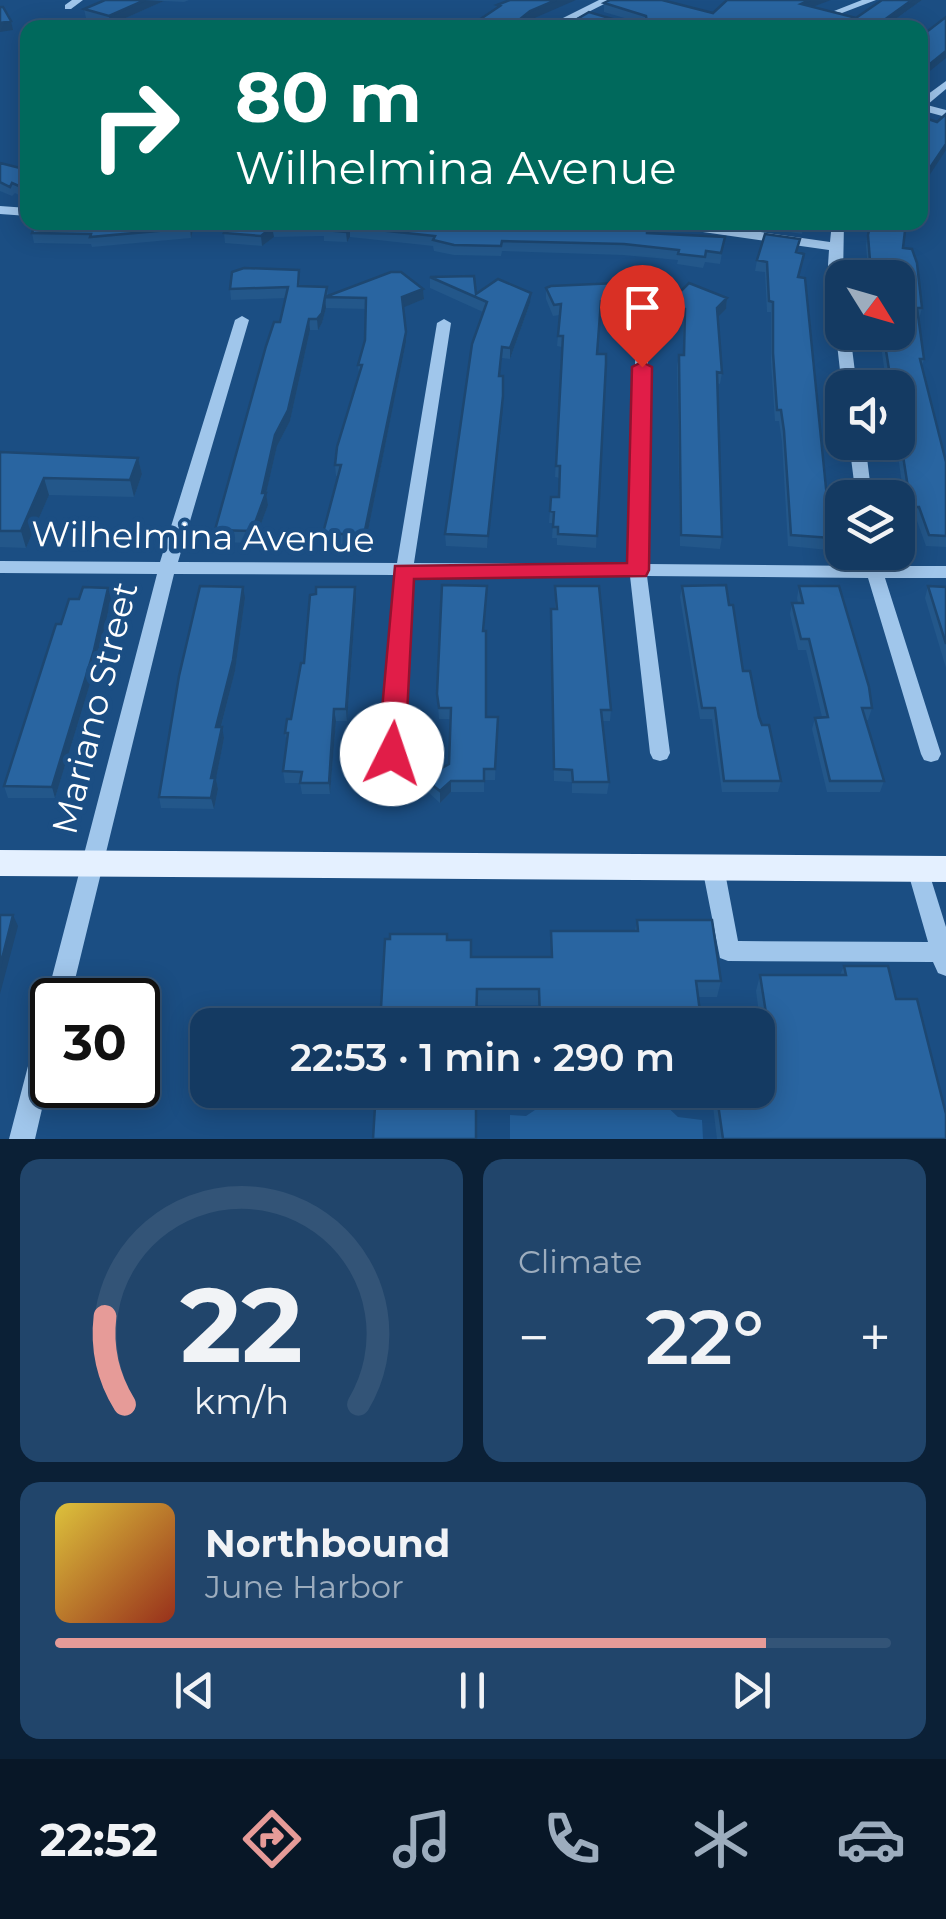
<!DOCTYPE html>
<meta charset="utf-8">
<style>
:root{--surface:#143a62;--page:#21456b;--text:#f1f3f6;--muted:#9dadbe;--line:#335477;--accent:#e69b98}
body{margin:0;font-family:Montserrat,sans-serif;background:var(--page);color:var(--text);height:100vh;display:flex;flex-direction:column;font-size:38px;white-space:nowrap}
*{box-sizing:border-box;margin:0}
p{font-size:32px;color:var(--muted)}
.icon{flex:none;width:55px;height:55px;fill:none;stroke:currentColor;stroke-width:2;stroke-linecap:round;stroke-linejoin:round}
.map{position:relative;height:1139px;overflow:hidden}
.drawer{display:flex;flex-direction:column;gap:20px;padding:20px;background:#0b2036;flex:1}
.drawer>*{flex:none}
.guide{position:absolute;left:20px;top:20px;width:908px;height:210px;border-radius:20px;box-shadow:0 5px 25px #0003,0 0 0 2px var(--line);background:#00695c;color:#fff;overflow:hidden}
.needle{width:65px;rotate:127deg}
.buttons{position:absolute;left:825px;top:260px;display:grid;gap:20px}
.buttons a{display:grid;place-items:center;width:90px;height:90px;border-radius:20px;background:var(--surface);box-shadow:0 5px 25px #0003,0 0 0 2px var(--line);font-size:50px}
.speed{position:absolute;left:30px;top:978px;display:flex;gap:20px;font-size:50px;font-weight:700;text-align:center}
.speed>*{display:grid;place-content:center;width:130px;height:130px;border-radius:50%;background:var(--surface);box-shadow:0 5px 25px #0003,0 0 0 2px var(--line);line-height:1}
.speed .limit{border:5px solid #111;border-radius:15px;background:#fff;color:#111}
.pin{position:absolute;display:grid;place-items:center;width:85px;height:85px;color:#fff;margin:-102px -42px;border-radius:50% 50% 50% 0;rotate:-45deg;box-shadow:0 0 10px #0007}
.pin .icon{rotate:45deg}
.me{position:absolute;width:110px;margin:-55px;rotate:4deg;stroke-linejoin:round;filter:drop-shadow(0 0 8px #0008)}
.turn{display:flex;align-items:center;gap:35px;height:210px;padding:0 50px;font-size:45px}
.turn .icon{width:130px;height:130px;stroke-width:2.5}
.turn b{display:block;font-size:70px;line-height:85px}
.big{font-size:75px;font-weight:600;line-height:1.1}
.drawer .card{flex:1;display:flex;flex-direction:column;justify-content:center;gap:15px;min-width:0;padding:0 35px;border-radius:20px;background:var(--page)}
.drawer .dial{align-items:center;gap:0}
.dial svg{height:260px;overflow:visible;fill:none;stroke:var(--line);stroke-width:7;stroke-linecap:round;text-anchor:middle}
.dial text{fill:var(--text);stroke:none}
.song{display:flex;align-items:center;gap:30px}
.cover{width:120px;height:120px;border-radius:15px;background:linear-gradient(135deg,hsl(50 70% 55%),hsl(10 70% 35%))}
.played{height:10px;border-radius:5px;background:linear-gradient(90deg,var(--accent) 85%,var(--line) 85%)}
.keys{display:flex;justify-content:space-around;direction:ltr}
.heat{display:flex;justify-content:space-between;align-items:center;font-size:55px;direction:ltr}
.drawer .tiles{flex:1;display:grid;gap:20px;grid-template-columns:1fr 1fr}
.card:last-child{grid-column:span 2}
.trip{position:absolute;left:190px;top:1008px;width:585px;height:100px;border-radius:20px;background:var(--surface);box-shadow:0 5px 25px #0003,0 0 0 2px var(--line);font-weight:600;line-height:100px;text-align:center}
.tabs{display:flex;height:160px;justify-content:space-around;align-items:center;background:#081727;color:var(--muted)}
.tabs .icon{width:70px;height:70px}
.tabs .selected{color:var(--accent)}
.tabs b{font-size:45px;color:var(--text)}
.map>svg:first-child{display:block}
.green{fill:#24609c}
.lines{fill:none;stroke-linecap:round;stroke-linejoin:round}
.minor{fill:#a0c6eb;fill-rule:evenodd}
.major{fill:#e4f0ff;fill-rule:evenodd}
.wall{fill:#23578a}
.shaded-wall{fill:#1d4771}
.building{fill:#2965a1;stroke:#1d4771;stroke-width:2.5}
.route{fill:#e11d48;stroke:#92132f;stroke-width:2.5}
.labels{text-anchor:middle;stroke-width:10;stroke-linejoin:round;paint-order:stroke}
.street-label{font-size:35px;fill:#fff;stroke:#1b4e83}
</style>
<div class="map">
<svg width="946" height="1139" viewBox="0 0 946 1139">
<rect width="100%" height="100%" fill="#1b4e83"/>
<path class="green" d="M543 1090H660L662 1102 678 1117 702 1120 703 1139H510V1115L526 1116 544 1104Z"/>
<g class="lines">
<path class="minor" d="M72 0H83L71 9H65V5Z
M599 0H612L557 28H543Z
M862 0H876L842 13 834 11Z
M946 81V89L927 105 946 110V117L920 110V100Z
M0 206 28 208V216L0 214Z
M609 222H691L830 242 832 222H844L842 332H850L857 388H842L828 265 829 250 675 228 615 226Z
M242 316 249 320 178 562 397 563 437 323 444 319 451 323 414 563 629 564 636 331 643 327 648 328 647 564 865 566 862 552H880L883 566H946V578H885L941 754 938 760 931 762 924 760 921 754 868 578 647 576 670 753 667 759 660 761 653 759 650 753 630 576 412 575 401 754 398 760 391 762 384 760 381 754 395 575 174 574 70 1000H52V1009L50 1008 46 1000 157 574 0 573V561L160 562 235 320Z
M849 442H865L872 498H856Z
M713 858 721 861 724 867 738 941 928 942 907 869 910 863 918 860 926 863 946 927V976L938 973 933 962 728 961 720 958 702 867 705 861Z
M52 1009V1066L35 1139H9L40 1020 44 1012Z"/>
<path class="major" d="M0 850 946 856V882L0 876Z"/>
</g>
<path class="wall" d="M105 0H189L184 2 164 1 110 25 86 18 84 9Z
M882 0H922L883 28 626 23 638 22 604 12V3L669 2 713 13 813 7 856 18Z
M0 163 26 170 23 197 15 193 12 196 0 191Z
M195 222 191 238 92 247 91 244 34 243 32 233Z
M230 222 647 233 725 237 720 264 705 262 703 268 677 264 678 260 623 255 502 251 501 256 454 255 434 251 433 246 350 237 347 242 324 241V236L274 237 262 246 225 243 224 233Z
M764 222H805L802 234 768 229 769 225 764 224Z
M870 222 903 248 922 308 919 319 924 359 922 366 946 462V547L926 546 916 518H907L896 442H898V388H887L879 332H898V278H878V272L868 271 866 245Z
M797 252 799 277 831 538 828 550 788 546 782 442 779 421H775L771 363V312H767L765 272 755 271 757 260Z
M299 270 300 286 327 287 328 296 423 289 424 299 403 307 406 342 365 546 324 544 323 533 338 476H336L335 465 359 373 358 365 365 340 366 309 326 308 322 323 318 330H310L290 421 277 446 266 493 268 505 254 543 217 542 215 530 280 322 286 298 231 300 230 289Z
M430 277 476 294 530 303 510 359 502 358 500 376H503V407L487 548 446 546 445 534 483 312 430 288Z
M546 288 727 298 726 309 718 317 722 373 720 384 717 383 722 537 720 549 680 546 677 366 679 355H683V320L642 306 600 312 597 354 606 363 596 548 557 545V538H552L553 523H549L551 497H559L560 478 555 477 562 347 557 346 560 315 553 316 546 299Z
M0 452 138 458 142 474 134 497 49 495 26 548 0 547Z
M487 586 484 631 486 717H498L495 780H484V792H451L440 803 428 792H419L418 781 449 764 451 719H439L437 694Z
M555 586 611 710 610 721H602L609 782 607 794 572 793V782L554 781 550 621 551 609H555Z
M682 586 743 671 781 781 778 792H722L712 719H700L680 597Z
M799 586 872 708 868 720H866L884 781 880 792H827L812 729 815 718 822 717 806 650H798L790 614 792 603H798L797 598Z
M928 586 946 587V668L925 598Z
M245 598 235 671 221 727 224 738 216 779 218 789 214 809 161 808 159 797Z
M111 599 97 661 55 798H8L4 786 61 624Z
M356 599 347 721H336L330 794H302L300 783H285L283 771 287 744 285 733 291 719 304 663Z
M637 920 721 981 717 997H698L700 1012 759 1013 756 991 760 975H840L844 966 896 999 946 1139H717L711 1090H758V1025H539L538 1005H477L447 940 471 957H551V931H635Z"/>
<path class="shaded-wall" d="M145 0 164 1 110 25 109 16Z
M556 0H576L530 20 520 28H509L530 11Z
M810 0H831L799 12 801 4Z
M912 0H922L883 28H873Z
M11 21 13 30 0 32V23Z
M946 51V58L920 79V72Z
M946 144V150L927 179 920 196V192L929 169Z
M28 184V195L23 197 21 187Z
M191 222H195L191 238 190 228Z
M272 227 274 237 262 246 261 236Z
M350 227V237L347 242 346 232Z
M423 289 424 299 402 308V297Z
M531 293 530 303 510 359V348Z
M643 295 642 306 600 312 601 301Z
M325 297 326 308 322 323 318 330 317 319Z
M727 298 726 309 716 319 717 308Z
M309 319 310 330 290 421 277 446 265 498 266 493 268 505 254 543 252 531 275 435Z
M406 332V342L365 546 364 535Z
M503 396V407L487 548 488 536Z
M138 458 142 474 134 497 130 480Z
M44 478 49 495 26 548 21 531Z
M243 587 245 598 235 671 218 738 216 727Z
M355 587 356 599 347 721 346 709Z
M108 588 111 599 97 661 55 798 52 787Z
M334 709 336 721 330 794 329 783Z
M222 727 224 738 216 779 218 789 214 809 211 798V778Z
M451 781V792L440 803V791Z
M13 915 18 926 0 994V967Z"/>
<path class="building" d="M105 0H145L109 16 84 9Z
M510 0H556L530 11 509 28H467L500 6 497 5Z
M610 0H662L713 13 727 0H810L801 4 856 18 882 0H912L873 28H562L589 12 626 23 647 22 646 16 604 3Z
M0 7H3L11 21 0 23Z
M946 17V51L920 72V43L926 39 920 37Z
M946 114V144L929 169 920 192V127L928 119 937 122Z
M0 163 28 170V184L21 187 12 183 10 187 0 182Z
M36 222H191L190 228 90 237 91 234 32 233Z
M230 222H452L647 228V233L725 237 721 253 706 251 705 257 678 254 679 250 624 244 502 241 501 246 454 245 433 240 435 236 350 227 346 232 324 230 326 226 272 227 261 236 224 233Z
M871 222H906L903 248 912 249 917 263 922 308H917L924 359H920L946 462V536L929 535 919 507H911L898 424V388H892L883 332H898V278H880V262L870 261 868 235Z
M765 234 800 239 796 252 804 254 798 277 805 278 831 538 791 535 784 431 781 410H777L773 353V302L769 301 767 262 757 260Z
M244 268 299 270 298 286 327 287 325 297 391 272H401L423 289 402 297 406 332 364 535 323 533 341 465H335L337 447 362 365H358L365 340 366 298 325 297 322 313 317 319H309L288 410 275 435 262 493H266L252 531 215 530 266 346 274 322H280L288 287 230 289 232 272Z
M474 276 476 294 498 279 531 293 510 348 502 347 499 376H503V396L488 536 445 534 472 344 487 302 430 277Z
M662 281 676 296 689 283 727 298 717 308 722 373 717 372 722 537 681 535 679 355H684L685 309 643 295 601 301 597 354H606V363L597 536 558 534V527H553L554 512 550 511 551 497H559L560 466H556L563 336H558L561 304 554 305 546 288 551 286Z
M0 452 138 458 130 480 44 478 21 531H0Z
M442 585 487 586 483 631H486V717H498L495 769H484V781H451L440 791 427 781H418L449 764 451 708H439L437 694Z
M726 585 729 605H733L743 671H750L759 717 762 725H769L781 781H724L715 708H702L682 586Z
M200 586 243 587 233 660 216 727H222L211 778H215L211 798 159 797 179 676Z
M555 586H599L611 710H601L609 782H573L572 770 554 769 551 609H557Z
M799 586H839L869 687 872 708H862L884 781H830L815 718 828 717 809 639H801L792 603H803Z
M928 586 946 587V644Z
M83 587 108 588 94 650 52 787 4 786 56 624H61L69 599H79Z
M316 587H355L346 709H334L329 783H300L302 772 283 771 288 733H285L287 719H291L301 663H304L310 595 316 594Z
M0 915H13L0 967Z
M637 920H712L721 981H696L700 1012 766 1013 760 975H846L844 966H888L896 999H917L946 1114V1139H723L716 1090H758V1025H659V1021L540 1020 539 989H477L476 1025H380L385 939H390V934H447V940H471V957H552L551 931H638Z
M376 1090H476V1139H373Z"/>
<path class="route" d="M642 362 652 367 649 570 646 576 414 579 405 754 401 761H382L378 754 395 566 627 563 632 367Z"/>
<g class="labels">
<g class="street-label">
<text transform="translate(203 537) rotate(1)" y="12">Wilhelmina Avenue</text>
<text transform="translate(95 708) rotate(-76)" y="12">Mariano Street</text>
</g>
</g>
</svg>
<div class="buttons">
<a><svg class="needle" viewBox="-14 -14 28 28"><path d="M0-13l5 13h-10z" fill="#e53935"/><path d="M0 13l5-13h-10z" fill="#9dadbe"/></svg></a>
<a><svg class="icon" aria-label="sound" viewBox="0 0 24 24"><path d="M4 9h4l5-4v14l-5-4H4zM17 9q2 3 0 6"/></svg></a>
<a><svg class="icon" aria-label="layers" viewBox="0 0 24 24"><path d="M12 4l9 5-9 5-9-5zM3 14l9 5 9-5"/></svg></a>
</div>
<div class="speed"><div class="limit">30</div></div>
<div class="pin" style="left:642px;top:367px;background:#d93025"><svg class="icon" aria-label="arrive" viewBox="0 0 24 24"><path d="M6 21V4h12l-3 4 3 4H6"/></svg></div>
<svg class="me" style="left:392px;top:754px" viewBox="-20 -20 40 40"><circle r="19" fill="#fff"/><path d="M0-13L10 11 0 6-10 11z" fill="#e11d48"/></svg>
<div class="trip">22:53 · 1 min · 290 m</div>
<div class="guide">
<div class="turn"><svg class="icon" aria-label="right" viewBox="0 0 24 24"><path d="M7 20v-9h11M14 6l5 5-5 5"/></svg><div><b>80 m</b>Wilhelmina Avenue</div></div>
</div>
</div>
<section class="drawer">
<div class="tiles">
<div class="card dial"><svg viewBox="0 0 100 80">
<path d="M14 69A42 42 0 1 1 86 69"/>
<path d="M14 69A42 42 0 0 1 8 42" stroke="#e69b98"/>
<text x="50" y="56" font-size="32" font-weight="700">22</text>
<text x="50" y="72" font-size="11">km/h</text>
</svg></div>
<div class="card"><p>Climate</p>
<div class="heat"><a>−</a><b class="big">22°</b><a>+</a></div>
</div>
<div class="card">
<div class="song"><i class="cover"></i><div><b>Northbound</b><p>June Harbor</p></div></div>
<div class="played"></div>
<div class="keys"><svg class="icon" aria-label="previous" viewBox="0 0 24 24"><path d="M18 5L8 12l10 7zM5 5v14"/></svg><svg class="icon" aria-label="pause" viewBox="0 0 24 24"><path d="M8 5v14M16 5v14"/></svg><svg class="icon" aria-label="next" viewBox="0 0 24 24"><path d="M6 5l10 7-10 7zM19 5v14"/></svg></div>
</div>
</div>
</section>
<nav class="tabs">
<b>22:52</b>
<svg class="icon selected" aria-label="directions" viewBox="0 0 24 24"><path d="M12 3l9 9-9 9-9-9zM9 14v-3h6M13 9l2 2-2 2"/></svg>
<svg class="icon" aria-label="music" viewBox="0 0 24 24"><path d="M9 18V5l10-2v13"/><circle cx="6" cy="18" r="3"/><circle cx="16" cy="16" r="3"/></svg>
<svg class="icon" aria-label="phone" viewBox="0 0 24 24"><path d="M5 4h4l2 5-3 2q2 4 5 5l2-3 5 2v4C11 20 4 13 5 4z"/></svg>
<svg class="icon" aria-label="climate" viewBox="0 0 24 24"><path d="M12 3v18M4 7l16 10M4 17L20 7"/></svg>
<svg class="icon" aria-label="car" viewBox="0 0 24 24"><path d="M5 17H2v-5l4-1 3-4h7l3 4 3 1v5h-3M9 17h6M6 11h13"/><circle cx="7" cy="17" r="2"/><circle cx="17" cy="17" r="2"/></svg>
</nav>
